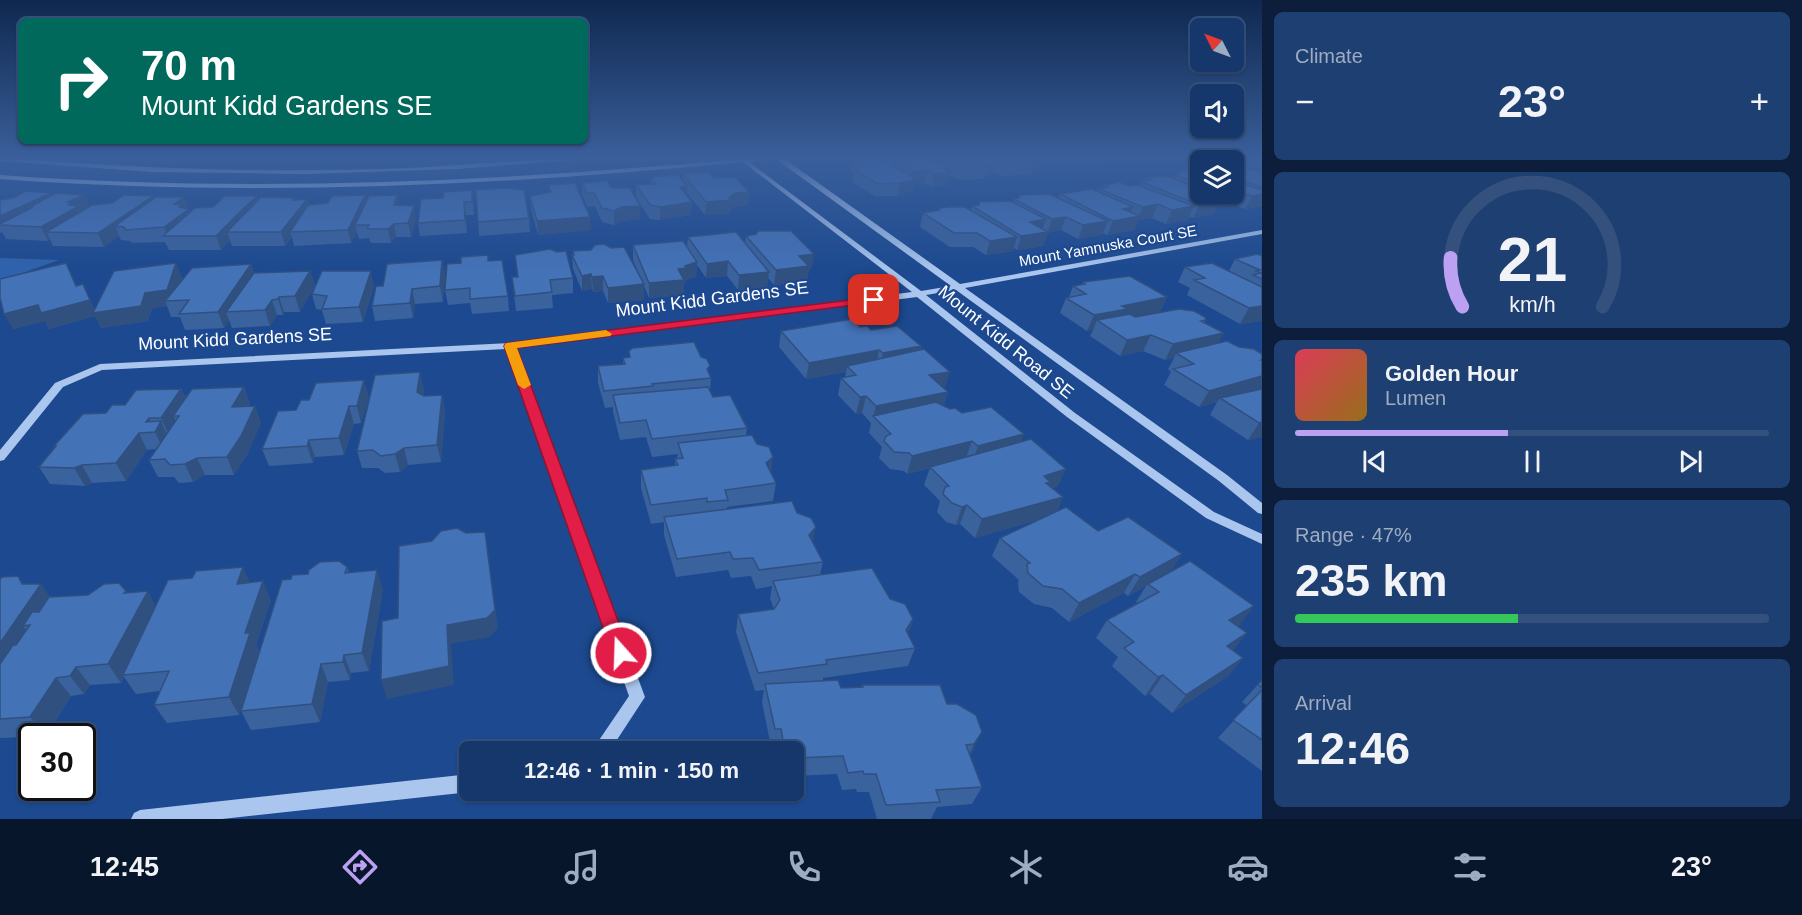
<!DOCTYPE html>
<meta charset="utf-8">
<style>
:root{--surface:#15376b;--page:#1e3f71;--text:#f1f3f6;--muted:#9dacc1;--line:#34517e;--accent:#bca0f2}
body{margin:0;font-family:Helvetica,sans-serif;background:var(--page);color:var(--text);height:100vh;display:flex;flex-direction:column;font-size:22px;white-space:nowrap}
*{box-sizing:border-box;margin:0}
p{font-size:20px;color:var(--muted)}
.icon{flex:none;width:33px;height:33px;fill:none;stroke:currentColor;stroke-width:2;stroke-linecap:round;stroke-linejoin:round}
.map{position:relative;flex:1;overflow:hidden}
.details{display:flex;flex-direction:column;gap:12px;padding:12px;background:#0c1e3b;width:540px}
.details>*{flex:none}
.guide{position:absolute;left:18px;top:18px;width:570px;height:126px;border-radius:9px;box-shadow:0 2px 4px #0004,0 0 0 2px var(--line);background:#00695c;color:#fff;overflow:hidden}
.needle{width:39px;rotate:312deg}
.controls{position:absolute;left:1190px;top:18px;display:grid;gap:12px}
.controls a{display:grid;place-items:center;width:54px;height:54px;border-radius:9px;background:var(--surface);box-shadow:0 2px 4px #0004,0 0 0 2px var(--line);font-size:30px}
.speed{position:absolute;left:18px;top:723px;display:flex;gap:12px;font-size:30px;font-weight:700;text-align:center}
.speed>*{display:grid;place-content:center;width:78px;height:78px;border-radius:50%;background:var(--surface);box-shadow:0 2px 4px #0004,0 0 0 2px var(--line);line-height:1}
.speed .limit{border:3px solid #111;border-radius:9px;background:#fff;color:#111}
.pin{position:absolute;display:grid;place-items:center;width:51px;height:51px;color:#fff;margin:-26px;border-radius:12px;box-shadow:0 3px 9px #0006}
.me{position:absolute;width:66px;margin:-33px;rotate:340deg;stroke-linejoin:round;filter:drop-shadow(0 0 4px #0008)}
.turn{display:flex;align-items:center;gap:21px;height:126px;padding:0 24px;font-size:27px}
.turn .icon{width:78px;height:78px;stroke-width:2.5}
.turn b{display:block;font-size:42px;line-height:51px}
.big{font-size:45px;font-weight:600;line-height:1.1}
.details .widget{flex:1;display:flex;flex-direction:column;justify-content:center;gap:9px;min-width:0;padding:0 21px;border-radius:9px;background:var(--page)}
.details .dial{align-items:center;gap:0}
.dial svg{height:156px;overflow:visible;fill:none;stroke:var(--line);stroke-width:7;stroke-linecap:round;text-anchor:middle}
.dial text{fill:var(--text);stroke:none}
.song{display:flex;align-items:center;gap:18px}
.cover{width:72px;height:72px;border-radius:9px;background:linear-gradient(135deg,hsl(350 70% 55%),hsl(40 70% 35%))}
.played{height:6px;border-radius:3px;background:linear-gradient(90deg,var(--accent) 45%,var(--line) 45%)}
.keys{display:flex;justify-content:space-around;direction:ltr}
.heat{display:flex;justify-content:space-between;align-items:center;font-size:33px;direction:ltr}
.charge{height:9px;border-radius:4px;background:linear-gradient(90deg,#34c759 47%,var(--line) 0)}
.trip{position:absolute;left:459px;top:741px;width:345px;height:60px;border-radius:9px;background:var(--surface);box-shadow:0 2px 4px #0004,0 0 0 2px var(--line);font-weight:600;line-height:60px;text-align:center}
.tab-bar{display:flex;height:96px;justify-content:space-around;align-items:center;background:#08162b;color:var(--muted)}
.tab-bar .icon{width:42px;height:42px}
.tab-bar .active{color:var(--accent)}
.tab-bar b{font-size:27px;color:var(--text)}
main{display:flex;flex:1;min-height:0}
.map>svg:first-child{display:block}
.green{fill:#2f62ad}
.lines{fill:none;stroke-linecap:round;stroke-linejoin:round}
.minor{fill:#aac6ee;fill-rule:evenodd}
.wall{fill:#3a629d}
.shaded-wall{fill:#305080}
.building{fill:#4472b7;stroke:#305080;stroke-width:1.5}
.route{fill:#e11d48;stroke:#92132f;stroke-width:1.5}
.slow{fill:#f59e0b}
.labels{text-anchor:middle;stroke-width:4.5;stroke-linejoin:round;paint-order:stroke}
.far-street-label{font-size:15px;fill:#fff;stroke:#1c498f}
.street-label{font-size:18px;fill:#fff;stroke:#1c498f}
</style>
<main>
<div class="map">
<svg width="1262" height="819" viewBox="0 0 1262 819">
<rect width="100%" height="100%" fill="#1c498f"/>
<path class="green" d="M0 258 59 260 0 281Z"/>
<g class="lines">
<path class="minor" d="M0 157C127 168 253 173 381 169 458 167 535 157 612 157L457 169 304 174 152 172 0 161Z
M742 157H782L960 284 1262 230V234L965 288 1227 475 1262 503V514L1258 513 1219 481 956 290 926 295 1075 413 1214 512 1262 534V544L1206 518 1067 417 917 297 515 348 645 697 609 752H591L629 696 506 349 102 370 63 387 4 460 0 461V450L55 383 100 364 510 343 912 292 743 162C496 186 248 197 0 179V175C246 193 493 182 739 159ZM776 159 951 286 921 291 749 162Z
M470 774V790H473L470 792 222 819H131L134 813 140 810Z"/>
</g>
<path class="wall" d="M170 157H197L195 159Z
M232 157H261L258 160H233Z
M262 157H291L288 160H263Z
M329 157H354L352 160H329Z
M358 157H386L385 159H358Z
M863 157H931L933 159 932 157H1102L1099 164 1083 167 1067 161V162L1035 167 1034 171H1032L1031 174 1002 176 992 171 991 175 985 176 984 179 959 180 949 175 947 185 932 187 925 183 915 184 913 191 897 196H875L852 182 854 172 851 171 853 158Z
M1111 157H1130L1124 159Z
M1262 158V206L1245 209 1224 201 1219 203 1213 214 1193 218 1189 217 1188 220 1166 224 1152 218 1138 220 1134 230 1107 235 1103 233 1102 235 1078 239 1061 230 1048 233 1043 246 1017 250 1013 248V251L986 255 973 247H950L920 227 923 213 971 210 972 206 1013 202 1014 199 1059 198 1060 194 1097 192 1099 189 1103 188 1104 185 1140 186 1142 182H1144L1146 178 1173 179 1177 172H1193L1200 171V194H1233V165L1238 166 1242 159Z
M683 174 714 178 749 192 748 205 734 207 731 209 730 213 705 215 686 192V195L692 202 691 215 660 220 650 219 636 198V185L651 184V177L682 181Z
M582 183 611 188 640 219 621 221 614 225 602 222 595 206 588 207 582 195Z
M549 185 591 230 538 235 531 209 530 196 550 192Z
M472 190 474 215H466L467 233 420 236 418 223 443 198Z
M53 195H84L89 206 154 198 184 197 190 212 259 200 295 198V200L307 199 309 205 328 203 365 195 366 201 399 205 416 219 411 237H396L391 243H373L370 242 369 238 359 239 357 232 351 243 294 246 292 237 285 246H232L230 240 221 250H169L165 242 132 243 130 241 121 240 119 236 104 247 53 246 50 239 48 241 6 239 2 232 0 233V200Z
M529 218 530 232 479 236 478 222Z
M746 236 812 268 809 269 807 281 774 285 768 278 767 287 738 290 727 276 706 278 697 265 696 277 686 280V283H684L683 295 649 298 644 286V300L608 303 603 291 593 292 592 289 582 291 573 269 572 255H573V251L640 277 633 260V245L687 247 688 237 745 243Z
M1261 253 1262 321 1240 324 1187 295 1190 288 1178 282 1185 267 1229 271 1235 259 1260 255Z
M515 255 573 278V293L552 295 553 308 516 311 512 277H518Z
M442 260 445 274 443 302 415 304 413 318 375 321 372 306 383 286Z
M488 261 508 296 509 311 472 314 470 303 448 305 445 290Z
M251 264 254 273 310 271 315 286 300 312H284L283 315H277L270 326 232 328 229 320 224 328 185 330 180 317H171L167 306 152 308 148 321 101 328 95 316 49 329 45 321 13 329 76 286 95 309 182 277 181 282Z
M1083 282 1167 297 1160 312 1206 320 1204 323 1219 342 1239 347 1254 349 1262 437 1248 440 1210 415 1217 402 1199 407 1164 385 1171 372 1168 369 1174 358 1165 360 1143 351 1120 356 1090 336 1093 330 1087 331 1060 313 1066 298 1069 297 1073 286 1082 284Z
M374 286 363 322 326 324 322 310 316 309 312 294Z
M860 327 921 346 920 350 945 388H944L948 392 944 405 950 409 962 413 1021 442 1058 486 1053 488 1063 497 1057 511 1098 531 1182 554 1171 571 1240 625 1238 626 1247 633 1233 650 1243 658 1228 676 1172 713 1150 694 1145 696 1112 666 1118 657 1096 638 1107 620 1138 603 1136 602 1146 586 1128 596 1124 593 1069 622 1052 608 1034 604 1019 592 1018 582 1019 580 992 556 1000 538 1038 520 975 538 960 524 956 525 946 522 937 512 940 501 924 485 930 468 907 474 904 471 890 469 879 458 882 447 869 433 871 423 862 413 856 414 838 395 841 378 845 377 846 372 806 379 779 347 781 331Z
M629 351 710 374 711 378 710 391 713 397 747 428 746 435 771 473 776 483 773 501 727 507V509L797 513 823 562 820 575 890 599 913 619 908 634 915 648 908 666 823 678V681L841 688H862V685L947 704 976 715 973 750 970 755 982 787 972 804 937 807 931 819H877L869 792H857L856 789 842 790 837 774 794 776V752H778L777 747H771L762 702 764 690 755 691 736 632 738 614 774 609 770 599 772 586 756 589 751 576 731 578 728 570 676 577 664 535V522L651 524 641 488V470L675 466V459L677 458 678 454 652 457 646 437 620 440 613 412V407L605 408 598 383V366L623 364V358L629 357Z
M244 387 250 404 249 406H255L261 423 248 453 234 475H205L193 482 179 483 174 477H158L149 460 156 449 147 450 126 481 92 483 85 486 50 484 39 467 55 448 54 446 106 413 125 405 181 389 186 398Z
M424 389 423 396H424L442 395 445 412 441 462 408 465 400 472 385 473 378 468H362L357 451Z
M369 397 361 423 354 424 344 455 315 457 313 463 269 466 262 449 296 410Z
M347 567 349 573 383 589 369 671 351 673 350 680 328 682 320 722 251 730 241 711 308 574Z
M0 579 24 584 50 597 127 593 156 606 250 583 271 600 256 645 259 651 239 715 167 723 154 705 160 691 136 694 124 677 121 683 90 685 84 694 71 696 46 736 0 738Z
M1262 680V771L1218 738 1247 706 1242 702Z"/>
<path class="shaded-wall" d="M1038 157H1069L1067 162 1035 167 1034 171H1032L1035 162 1030 160 1037 159Z
M1086 157H1102L1099 164 1083 167Z
M995 163 991 175 985 176 988 167 983 165Z
M943 168H950L947 185 932 187 935 174Z
M928 170 925 183 915 184 913 191 897 196 900 183 912 180 914 172Z
M687 186 686 199 680 187Z
M749 192 748 205 734 207 731 209 730 213 705 215 706 202 729 198 735 193Z
M51 193 58 206 30 207 35 216 0 225V216Z
M1202 194H1207L1202 205 1213 202 1218 194H1228L1224 201 1219 203 1213 214 1193 218 1199 205Z
M1262 194V206L1245 209 1252 196Z
M84 195 90 208 46 232 50 239 48 241 41 227 68 202Z
M365 195 368 208 355 225 357 232 351 243 348 230Z
M397 195 400 209 394 205Z
M153 196 158 209 124 227 115 226 119 236 104 247 98 233Z
M257 196 261 209 227 232 230 240 221 250 216 236 242 210Z
M184 197 194 222 167 236 164 227 174 204Z
M295 198 298 211 307 199 311 213 290 232 292 237 285 246 281 232Z
M464 202 466 215 467 233 465 220Z
M692 202 691 215 660 220V207Z
M1158 204 1152 218 1138 220 1134 230 1107 235 1113 221 1123 209 1133 207 1128 218 1139 217 1143 207Z
M414 206 416 219 411 237 408 223Z
M640 206V219L621 221 614 225V211L621 207Z
M1194 206 1188 220 1166 224 1172 210Z
M590 217 591 230 538 235 537 221Z
M1066 217 1061 230 1048 233 1043 246 1017 250 1021 236 1030 222 1046 219 1041 233 1048 232 1052 219Z
M1108 221 1102 235 1078 239 1083 225Z
M394 224 396 237 391 243 388 229Z
M1017 237 1013 251 986 255 990 241Z
M814 254 812 268 809 269 807 281 774 285 776 270 799 256Z
M442 260 445 274 443 302 440 286Z
M728 261 727 276 706 278 707 264Z
M697 262 696 277 686 280V283H684L683 295 649 298V283L678 269Z
M176 263 182 277 174 301H165L167 306 152 308 148 321 101 328 95 316 49 329 45 321 13 329 4 314 83 284 96 312 145 293Z
M251 264 256 279 226 312 229 320 224 328 218 312Z
M310 271 315 286 300 312 295 296Z
M371 271 374 286 363 322 359 307Z
M769 272 767 287 738 290 739 275Z
M591 274 592 289 582 291V276Z
M603 276V291L593 292 592 277Z
M644 284V300L608 303V288Z
M412 289 415 304 413 318 410 303Z
M279 297 284 312 283 315 278 299Z
M1167 297 1160 313 1108 327 1097 320 1093 330 1087 331 1094 315 1122 306Z
M272 300 277 315 270 326 265 310Z
M1262 306V321L1240 324 1249 308Z
M1224 333 1215 349 1176 353 1174 358 1165 360 1173 344Z
M1151 335 1143 351 1120 356 1127 340Z
M921 346 916 363 879 370 883 353Z
M879 350 876 366H847L846 372 806 379 809 363Z
M420 372 424 389 420 409 417 392Z
M950 372 945 388 925 392 929 375Z
M1262 376V390L1220 398 1217 402 1199 407 1209 391Z
M364 380 369 397 361 423 357 406Z
M244 387 250 404 239 424 232 407Z
M181 389 189 406 179 416H173L177 423 169 435 161 418Z
M948 392 943 409 873 417 876 406Z
M442 395 445 412 441 462 437 445Z
M866 396 862 413 856 414 860 397Z
M255 406 261 423 248 453 234 475 227 457Z
M349 406 354 424 344 455 339 438Z
M149 418 155 431 161 421 169 439 163 449 155 432 146 422Z
M1262 422V437L1248 440 1259 423Z
M139 433 147 450 126 481 116 463Z
M1024 434 1017 452 972 464 978 446Z
M309 440 315 457 313 463 307 446Z
M972 441 966 458 907 474 912 456Z
M404 448 408 465 400 472 395 454Z
M773 457 771 475 766 463Z
M197 458 205 475 193 482 185 464Z
M82 465 92 483 85 486 74 468Z
M1066 469 1058 486 1046 490 1044 476Z
M1063 497 1055 515 975 538 982 519Z
M967 505 960 524 956 525 962 507Z
M816 527 812 546 809 535Z
M485 532 498 628 490 637 451 644 454 685 387 699 381 680 447 625Z
M1182 554 1170 573 1148 584 1146 586 1128 596 1140 577Z
M243 567 251 585 237 584Z
M377 570 383 589 369 671 362 653Z
M1135 574 1124 593 1069 622 1079 603Z
M18 576 32 594 41 584 54 603 30 625 23 626 32 637 0 684V643L22 584Z
M263 581 271 600 256 645 259 651 239 715 229 697 245 633Z
M148 591 158 610 123 675 124 677 121 683 108 664Z
M1254 606 1240 625 1215 638 1229 620Z
M913 619 907 638 906 630Z
M1247 633 1233 651 1227 646Z
M344 655 351 673 350 680 343 662Z
M1243 658 1228 676 1172 713 1186 695Z
M321 664 328 682 320 722 312 704Z
M76 667 90 685 84 694 70 676Z
M1163 675 1150 694 1145 696 1158 677Z
M56 678 71 696 46 736 30 717Z
M982 732 973 750 965 762 974 744Z"/>
<path class="building" d="M863 157H884L898 165 894 166 916 179 900 183 878 184 854 169 864 165 853 158Z
M888 157H931L950 168H943L950 172 935 174 928 170 914 172Z
M943 157H983L995 163 983 165 988 167H963Z
M991 157H1034L1038 159 1030 160 1035 162 1005 164Z
M1251 157H1258L1262 158V169L1240 162 1247 161 1242 159Z
M1233 165 1262 172H1260L1262 173V187L1233 177Z
M1187 170 1193 172 1200 171V184L1175 175 1180 173 1177 172Z
M709 172 714 178 735 177 749 192 735 193 729 198 731 200 706 202 683 174Z
M678 175 687 186 680 187 692 202 660 207 650 205 636 185 656 184 651 177Z
M1153 177H1169L1200 189V194H1206L1203 195 1219 201 1199 205 1142 182 1152 180 1146 178Z
M1233 180 1262 190V194L1252 196 1233 189Z
M607 181 611 188H630L640 206 621 207 614 211 602 208 594 193H587L582 183Z
M1119 182 1129 186 1137 185 1194 206 1172 210 1158 204 1143 207 1099 189 1108 187 1104 185Z
M575 183 590 217 537 221 530 196 551 192 549 185Z
M505 188 524 190 529 218 478 222 476 190Z
M1092 189 1133 207 1123 209 1140 216 1113 221 1060 194Z
M472 190V202H464L465 220 418 223 421 199 443 198 444 192Z
M26 191 51 193 0 216V200L13 198Z
M56 193 84 195 68 202 73 203 69 205 79 206 41 227 0 225V224L33 207H30Z
M1049 194 1108 221 1083 225 1066 217 1052 219 1014 199 1019 198 1020 195Z
M124 195 153 196 98 233 46 232 92 205 112 203Z
M365 195 348 230 290 232 308 205 328 203 332 196Z
M397 195 394 205 414 206 408 223 394 224 388 229H370L367 228 369 225H355L369 196Z
M225 196H257L242 210 216 236H163L195 208 213 207Z
M156 197H184L174 204 182 205 179 207 189 209 164 227 126 230 124 227 115 226Z
M261 197 295 198 293 200 307 199 281 232H227Z
M1010 201 1046 219 1030 222 1048 232 1021 236 972 206 979 205 980 202Z
M948 207H965L1017 237 990 241 977 233H954L923 213 939 210 940 208Z
M758 231H791L814 254 799 256 809 266 776 270 746 236 756 234Z
M736 232 769 272 739 275 728 261 707 264 688 237Z
M683 241 697 262 685 266 686 268 678 269 684 280 649 283 633 245Z
M604 244 611 248 624 247 644 284 608 288 603 276 592 277 591 274 582 276 572 255H574L573 251 591 250 595 245Z
M550 249 557 252 566 251 573 278 550 280 552 292 515 296 512 277H518L515 255Z
M1257 254 1262 256V279L1253 275 1261 273 1256 271 1260 270 1235 259Z
M488 255V261L502 260 508 296 470 299V288L445 290 447 264 461 263V257Z
M442 260 440 286 412 289 410 303 372 306 376 286H383L387 264Z
M66 263 76 286 83 284 90 300 41 313 38 305 4 314 0 298V279Z
M176 263 167 290 145 293 141 306 93 313 114 271Z
M1212 263 1262 287V306L1249 308 1194 280 1205 278 1185 267Z
M251 264 218 312 179 314 189 300 165 301 192 268Z
M310 271 295 296 279 297 278 299 272 300 265 310 226 312 254 273Z
M322 271H371L359 307 322 309 327 296 312 294Z
M1130 276 1167 297 1122 306 1128 309 1094 315 1066 298 1086 294 1073 286 1085 284 1083 282Z
M1179 309 1194 311 1205 317 1206 320 1201 321 1224 333 1173 344 1151 335 1127 340 1097 320 1130 314 1135 317Z
M852 319 860 327 867 326 871 330 897 326 921 346 883 353 879 350 809 363 781 331Z
M1227 341 1239 347 1254 349 1262 354V359L1261 360H1262V376L1209 391 1173 369 1194 364 1176 353Z
M694 342 701 357 707 359 710 366 707 369 711 378 652 384 653 386 604 391 598 366 625 364 623 358 630 357 629 351 633 348Z
M924 349 950 372 929 375 948 392 876 406 866 396 860 397 841 378 856 375 847 366Z
M420 372 417 392 424 396 442 395 437 445 404 448 395 454 381 456 373 450 357 451 375 375Z
M364 380 357 406H349L339 438 309 440 307 446 262 449 278 411 296 410 301 400H309L316 383Z
M244 387 232 407 255 406 241 436 227 457 197 458 185 464 170 465 165 459 149 460 179 416H173L192 389Z
M708 387 713 397 730 395 747 428 652 439 646 420 620 423 613 395Z
M181 389 161 418H149L146 422 161 421 155 432 139 433 116 463 82 465 74 468 39 467 56 446H54L83 414 106 413 112 405H125L136 390Z
M1262 389V422L1259 423 1220 398Z
M936 402 950 409 955 408 962 413 991 407 1024 434 978 446 972 441 912 456 909 453 894 452 884 441 886 436 891 434 873 416Z
M752 435 757 444 769 447 773 457 766 463 776 483 725 490 728 500 707 502V498L651 505 641 470 678 465 675 459 683 458 678 443Z
M1031 439 1066 469 1044 476 1050 482 1046 483 1063 497 982 519 967 505 962 507 952 503 943 494 945 487 949 486 930 467Z
M792 501 797 513 811 518 816 527 809 535 823 562 759 570 753 558 733 559 730 552 677 559 664 517Z
M1066 507 1098 531 1128 517 1182 554 1140 577 1135 574 1079 603 1062 589 1043 586 1028 573 1027 564 1030 563 1000 538Z
M457 528 466 533 485 532 495 610 487 618 447 625 449 666 381 680 382 621 398 618 399 546 432 541 441 531Z
M339 561 347 567 345 573 377 570 362 653 344 655 343 662 321 664 312 704 241 711 282 580 291 579 292 575 308 574 309 570 320 562Z
M1190 561 1254 606 1229 620 1247 633 1227 646 1243 658 1186 695 1163 675 1158 677 1124 648 1134 642 1107 620 1159 592 1148 584Z
M243 567 237 584 263 581 245 633H250L229 697 154 705 169 671 123 675 168 580 192 578 196 571Z
M872 568 890 599 905 604 913 619 906 630 915 648 826 660 827 664 758 673 738 614 774 609 780 600 773 581Z
M18 576 22 584H41L0 643V579L3 577Z
M119 583 126 591 124 593 148 591 108 664 76 667 70 676 56 678 30 717 0 719V664L13 645H16L30 625 23 626 32 612H39L49 597 88 595 104 584Z
M838 680 841 688 863 687 862 685H940L947 704H957L976 715 982 732 974 744 966 745 982 787 936 790 940 802 886 805 876 774H864L863 771 848 773 843 756 794 758V752H785L781 729H775L765 684Z
M1262 680V688L1258 684Z
M1262 690V740L1233 720Z"/>
<linearGradient id="sky" x2="0" y2="1"><stop stop-color="#0f284f"/><stop offset="0.58" stop-color="#3a5f9b"/><stop offset="1" stop-color="#3a5f9b" stop-opacity="0"/></linearGradient>
<rect width="1262" height="272" fill="url(#sky)"/>
<path class="route" d="M874 297 879 300 878 302 517 348 630 653 628 659 621 662 614 659 504 346 506 343Z"/>
<path class="slow" d="M606 330 612 334 610 336 517 348 531 385 524 389 518 385 504 346 506 343Z"/>
<g class="labels">
<g class="far-street-label">
<text transform="translate(1108 246) rotate(-10)" y="5">Mount Yamnuska Court SE</text>
</g>
<g class="street-label">
<text transform="translate(712 299) rotate(-7)" y="6">Mount Kidd Gardens SE</text>
<text transform="translate(235 339) rotate(-3)" y="6">Mount Kidd Gardens SE</text>
<text transform="translate(1006 342) rotate(39)" y="6">Mount Kidd Road SE</text>
</g>
</g>
</svg>
<div class="controls">
<a><svg class="needle" viewBox="-14 -14 28 28"><path d="M0-13l5 13h-10z" fill="#e53935"/><path d="M0 13l5-13h-10z" fill="#9dacc1"/></svg></a>
<a><svg class="icon" aria-label="sound" viewBox="0 0 24 24"><path d="M4 9h4l5-4v14l-5-4H4zM17 9q2 3 0 6"/></svg></a>
<a><svg class="icon" aria-label="layers" viewBox="0 0 24 24"><path d="M12 4l9 5-9 5-9-5zM3 14l9 5 9-5"/></svg></a>
</div>
<div class="speed"><div class="limit">30</div></div>
<div class="pin" style="left:874px;top:300px;background:#d93025"><svg class="icon" aria-label="arrive" viewBox="0 0 24 24"><path d="M6 21V4h12l-3 4 3 4H6"/></svg></div>
<svg class="me" style="left:621px;top:653px" viewBox="-20 -20 40 40"><circle r="17" fill="#e11d48" stroke="#fff" stroke-width="3"/><path d="M0-11L8 9 0 5-8 9z" fill="#fff"/></svg>
<div class="trip">12:46 · 1 min · 150 m</div>
<div class="guide">
<div class="turn"><svg class="icon" aria-label="right" viewBox="0 0 24 24"><path d="M7 20v-9h11M14 6l5 5-5 5"/></svg><div><b>70 m</b>Mount Kidd Gardens SE</div></div>
</div>
</div>
<section class="details">
<div class="widget"><p>Climate</p>
<div class="heat"><a>−</a><b class="big">23°</b><a>+</a></div>
</div>
<div class="widget dial"><svg viewBox="0 0 100 80">
<path d="M14 69A42 42 0 1 1 86 69"/>
<path d="M14 69A42 42 0 0 1 8 44" stroke="#bca0f2"/>
<text x="50" y="56" font-size="32" font-weight="700">21</text>
<text x="50" y="72" font-size="11">km/h</text>
</svg></div>
<div class="widget">
<div class="song"><i class="cover"></i><div><b>Golden Hour</b><p>Lumen</p></div></div>
<div class="played"></div>
<div class="keys"><svg class="icon" aria-label="previous" viewBox="0 0 24 24"><path d="M18 5L8 12l10 7zM5 5v14"/></svg><svg class="icon" aria-label="pause" viewBox="0 0 24 24"><path d="M8 5v14M16 5v14"/></svg><svg class="icon" aria-label="next" viewBox="0 0 24 24"><path d="M6 5l10 7-10 7zM19 5v14"/></svg></div>
</div>
<div class="widget"><p>Range · 47%</p><b class="big">235 km</b><div class="charge"></div></div>
<div class="widget"><p>Arrival</p><b class="big">12:46</b></div>
</section>
</main>
<nav class="tab-bar">
<b>12:45</b>
<svg class="icon active" aria-label="directions" viewBox="0 0 24 24"><path d="M12 3l9 9-9 9-9-9zM9 14v-3h6M13 9l2 2-2 2"/></svg>
<svg class="icon" aria-label="music" viewBox="0 0 24 24"><path d="M9 18V5l10-2v13"/><circle cx="6" cy="18" r="3"/><circle cx="16" cy="16" r="3"/></svg>
<svg class="icon" aria-label="phone" viewBox="0 0 24 24"><path d="M5 4h4l2 5-3 2q2 4 5 5l2-3 5 2v4C11 20 4 13 5 4z"/></svg>
<svg class="icon" aria-label="climate" viewBox="0 0 24 24"><path d="M12 3v18M4 7l16 10M4 17L20 7"/></svg>
<svg class="icon" aria-label="car" viewBox="0 0 24 24"><path d="M5 17H2v-5l4-1 3-4h7l3 4 3 1v5h-3M9 17h6M6 11h13"/><circle cx="7" cy="17" r="2"/><circle cx="17" cy="17" r="2"/></svg>
<svg class="icon" aria-label="filters" viewBox="0 0 24 24"><path d="M4 7h16M4 17h16"/><circle cx="9" cy="7" r="2"/><circle cx="15" cy="17" r="2"/></svg>
<b>23°</b>
</nav>
